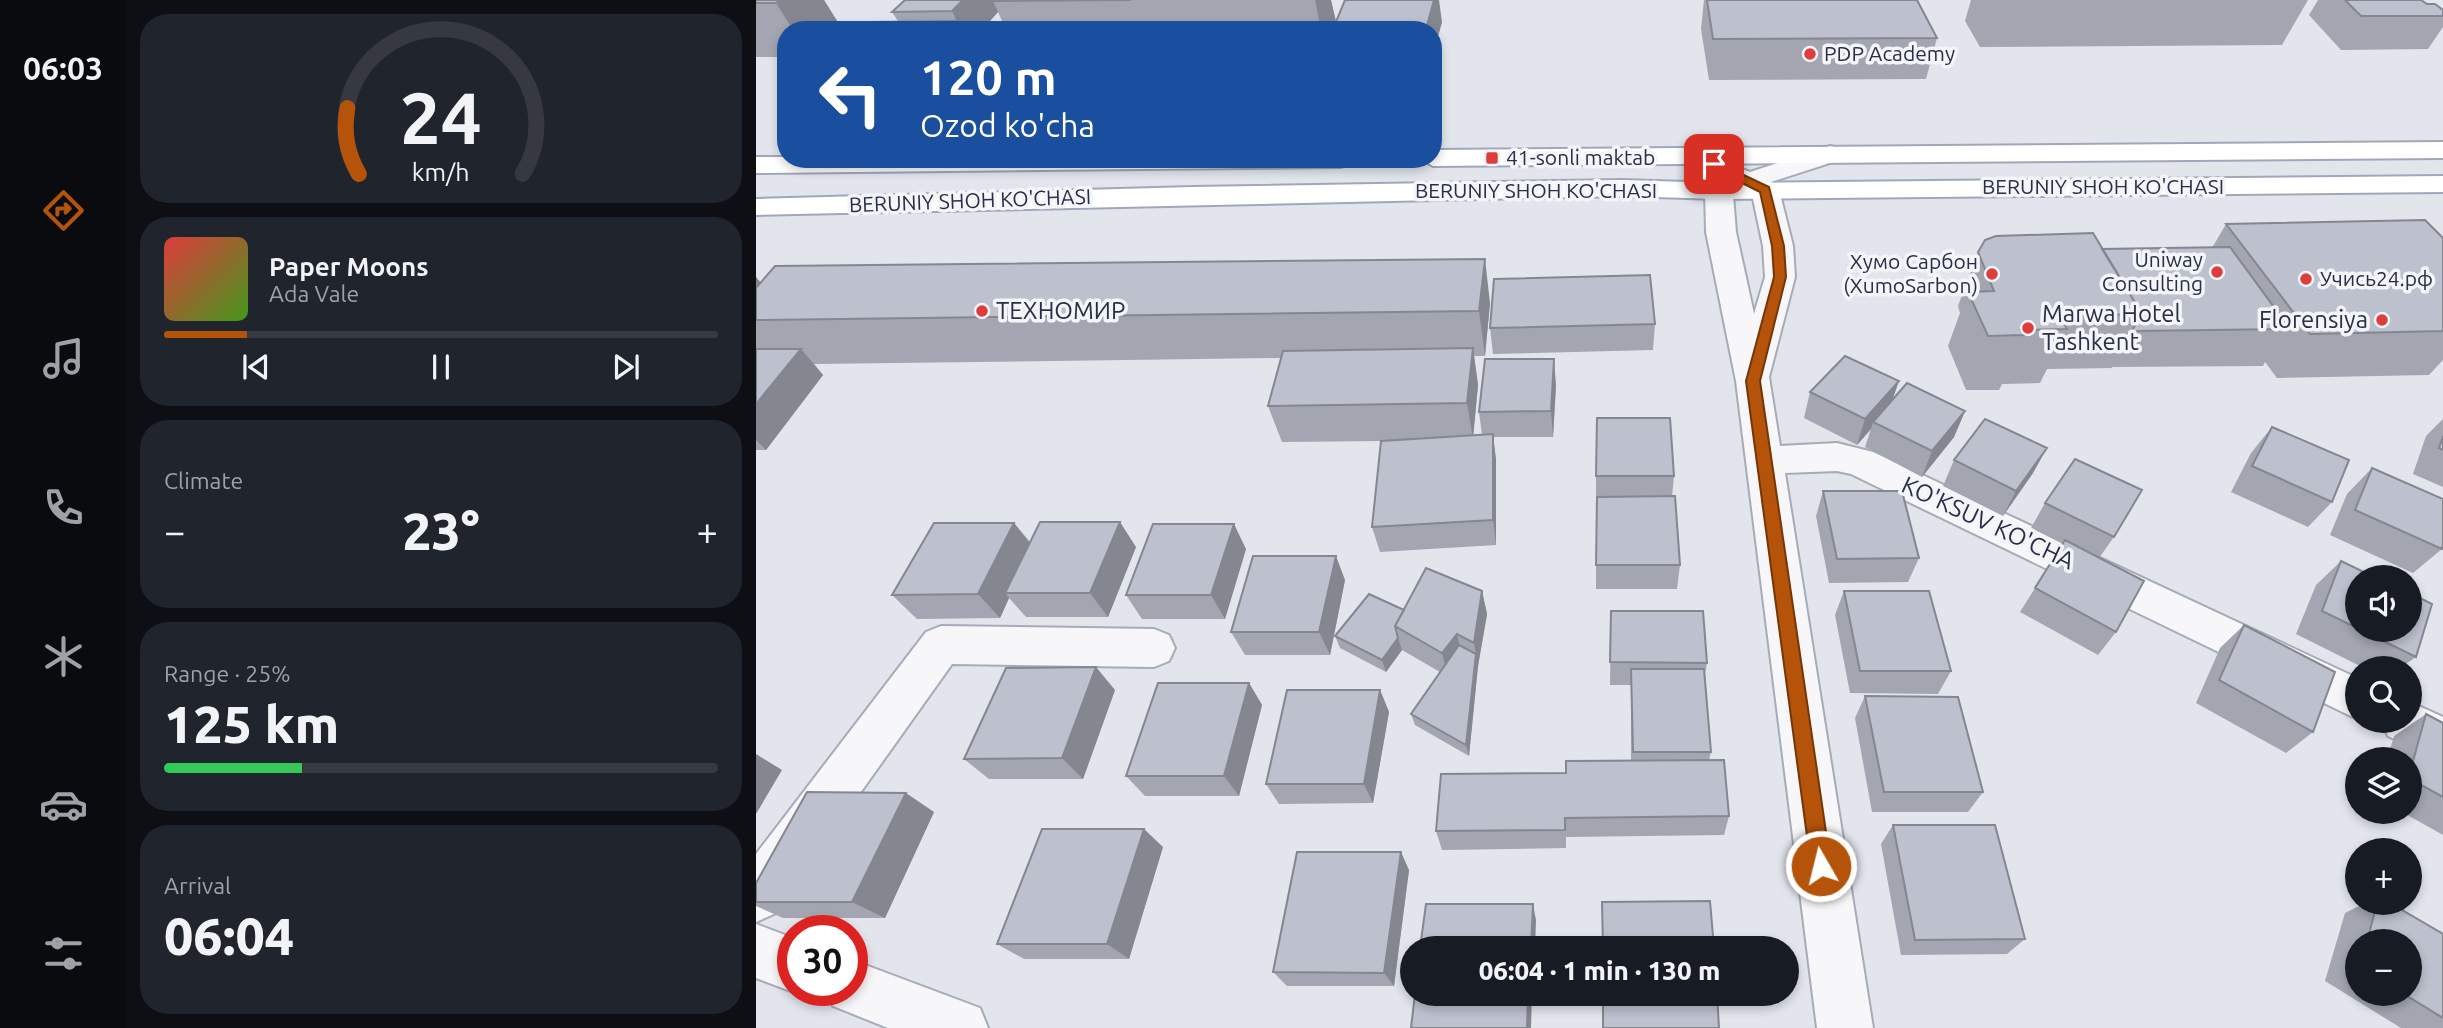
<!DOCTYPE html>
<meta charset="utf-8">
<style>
:root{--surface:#171b24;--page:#20242c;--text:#f1f3f6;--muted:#9ea1a6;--line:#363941;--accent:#b45309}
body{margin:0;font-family:Ubuntu,sans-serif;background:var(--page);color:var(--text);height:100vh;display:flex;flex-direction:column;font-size:26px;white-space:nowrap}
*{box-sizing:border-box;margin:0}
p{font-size:23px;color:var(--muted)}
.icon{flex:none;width:38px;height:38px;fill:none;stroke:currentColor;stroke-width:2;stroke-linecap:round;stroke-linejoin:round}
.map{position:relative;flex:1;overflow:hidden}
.details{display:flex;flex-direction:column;gap:14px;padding:14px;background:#0d0f14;width:630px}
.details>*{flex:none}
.top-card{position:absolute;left:21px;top:21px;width:665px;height:147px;border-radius:28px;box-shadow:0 4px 10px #0003;background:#1a4fa0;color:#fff;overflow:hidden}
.fabs{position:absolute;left:1589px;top:565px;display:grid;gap:14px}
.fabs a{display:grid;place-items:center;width:77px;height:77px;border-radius:50%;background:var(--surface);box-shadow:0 4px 10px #0003;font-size:35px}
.speed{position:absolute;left:21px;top:915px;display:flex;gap:14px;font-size:35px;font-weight:700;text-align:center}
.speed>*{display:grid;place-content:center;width:91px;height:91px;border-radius:50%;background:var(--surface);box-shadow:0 4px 10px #0003;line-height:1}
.speed .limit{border:10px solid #d22;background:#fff;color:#111}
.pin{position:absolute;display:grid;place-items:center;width:60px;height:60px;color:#fff;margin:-30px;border-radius:14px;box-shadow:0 4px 10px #0006}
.me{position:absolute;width:77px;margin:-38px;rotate:352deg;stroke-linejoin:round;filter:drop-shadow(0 0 5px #0008)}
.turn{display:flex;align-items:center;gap:24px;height:147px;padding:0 28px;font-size:32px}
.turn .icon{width:91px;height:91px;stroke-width:2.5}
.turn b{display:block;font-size:49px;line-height:60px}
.big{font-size:52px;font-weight:800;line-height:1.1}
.details .tile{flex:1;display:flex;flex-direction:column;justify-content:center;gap:10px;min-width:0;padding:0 24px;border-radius:28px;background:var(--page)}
.details .dial{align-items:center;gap:0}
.dial svg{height:182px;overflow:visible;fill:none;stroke:var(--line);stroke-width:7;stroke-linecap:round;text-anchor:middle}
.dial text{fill:var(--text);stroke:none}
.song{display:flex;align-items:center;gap:21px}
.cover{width:84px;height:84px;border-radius:10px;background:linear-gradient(135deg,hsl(0 70% 55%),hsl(100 70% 35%))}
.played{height:7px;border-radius:4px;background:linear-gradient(90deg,var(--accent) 15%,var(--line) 15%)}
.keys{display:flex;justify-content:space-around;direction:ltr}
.heat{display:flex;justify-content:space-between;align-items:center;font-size:38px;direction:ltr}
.charge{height:10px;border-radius:5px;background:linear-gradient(90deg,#34c759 25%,var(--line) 0)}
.trip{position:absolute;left:644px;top:936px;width:399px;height:70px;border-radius:35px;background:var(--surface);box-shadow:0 4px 10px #0003;font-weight:800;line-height:70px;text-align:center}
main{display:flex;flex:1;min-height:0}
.tabs{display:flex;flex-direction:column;width:126px;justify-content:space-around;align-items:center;background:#090b0e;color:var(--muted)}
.tabs .icon{width:49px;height:49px}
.tabs .active{color:var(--accent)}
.tabs b{font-size:32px;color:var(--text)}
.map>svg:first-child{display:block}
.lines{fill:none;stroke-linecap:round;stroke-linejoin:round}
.street-casing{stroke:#a7abb8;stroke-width:4}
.primary-casing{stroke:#a1a7ba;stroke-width:4}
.street{fill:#f7f7fa;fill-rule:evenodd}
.primary{fill:#fff;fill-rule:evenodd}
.wall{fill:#a3a5b0;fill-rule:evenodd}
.shaded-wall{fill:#848690}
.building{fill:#bdc0cd;stroke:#848690;stroke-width:2}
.route{fill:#b45309;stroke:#753606;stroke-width:2}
.poi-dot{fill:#df3c3b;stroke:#f3f5f9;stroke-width:2.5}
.labels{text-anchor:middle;stroke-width:7;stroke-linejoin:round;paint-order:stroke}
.far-poi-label{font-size:21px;fill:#282f48;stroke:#f3f5f9;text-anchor:start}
.far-street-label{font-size:21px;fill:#282f48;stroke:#f3f5f9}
.poi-label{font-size:24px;fill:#282f48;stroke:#f3f5f9;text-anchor:start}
.street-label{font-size:24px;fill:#282f48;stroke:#f3f5f9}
</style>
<main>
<nav class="tabs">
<b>06:03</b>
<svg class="icon active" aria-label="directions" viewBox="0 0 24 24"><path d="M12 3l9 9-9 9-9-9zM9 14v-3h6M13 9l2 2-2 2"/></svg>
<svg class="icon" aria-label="music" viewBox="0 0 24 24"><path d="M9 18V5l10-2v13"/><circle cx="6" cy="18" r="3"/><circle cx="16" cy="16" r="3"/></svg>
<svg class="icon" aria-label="phone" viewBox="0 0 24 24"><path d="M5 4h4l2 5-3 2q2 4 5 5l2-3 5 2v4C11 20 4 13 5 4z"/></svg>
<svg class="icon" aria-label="climate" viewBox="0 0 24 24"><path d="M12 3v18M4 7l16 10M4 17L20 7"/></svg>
<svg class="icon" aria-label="car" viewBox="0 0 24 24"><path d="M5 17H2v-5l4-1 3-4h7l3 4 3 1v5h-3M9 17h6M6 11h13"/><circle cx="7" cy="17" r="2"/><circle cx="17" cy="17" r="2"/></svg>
<svg class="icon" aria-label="filters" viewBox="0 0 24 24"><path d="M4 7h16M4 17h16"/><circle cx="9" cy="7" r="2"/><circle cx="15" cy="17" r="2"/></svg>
</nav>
<section class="details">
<div class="tile dial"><svg viewBox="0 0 100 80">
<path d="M14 69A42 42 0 1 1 86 69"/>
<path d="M14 69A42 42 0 0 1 9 40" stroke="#b45309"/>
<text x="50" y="56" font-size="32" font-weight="700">24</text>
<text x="50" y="72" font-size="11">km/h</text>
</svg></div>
<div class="tile">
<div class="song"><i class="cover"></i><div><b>Paper Moons</b><p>Ada Vale</p></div></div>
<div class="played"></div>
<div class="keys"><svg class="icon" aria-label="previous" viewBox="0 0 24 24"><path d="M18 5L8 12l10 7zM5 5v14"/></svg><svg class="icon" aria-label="pause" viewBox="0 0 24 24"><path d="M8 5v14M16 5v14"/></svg><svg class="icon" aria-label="next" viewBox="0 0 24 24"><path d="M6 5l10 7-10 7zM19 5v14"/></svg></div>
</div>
<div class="tile"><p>Climate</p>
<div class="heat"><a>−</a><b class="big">23°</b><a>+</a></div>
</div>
<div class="tile"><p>Range · 25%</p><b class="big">125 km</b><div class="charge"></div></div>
<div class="tile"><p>Arrival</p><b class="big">06:04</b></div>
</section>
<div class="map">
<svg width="1687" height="1028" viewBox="0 0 1687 1028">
<rect width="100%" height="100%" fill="#e3e5ed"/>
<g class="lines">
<g class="street-casing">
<path id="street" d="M1074 146 1083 148 1087 154 1083 160 1015 182 1023 190 1037 246 1039 277 1013 377 1024 446 1081 443 1117 452 1601 678V719L1095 474 1081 471 1029 473 1117 1028H1061L980 381 950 232 949 191 953 185 968 180 963 174 967 168 977 166 994 172ZM990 191 996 194 1007 246 1009 277 998 314 980 232 977 195Z
M185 626 398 629 413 635 419 648 413 661 398 667 196 664 18 914 0 922V854L170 632Z
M1654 702 1687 717V761L1632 736 1625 721H1654Z
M0 924 37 938V990H40L37 992 0 978Z
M96 960 224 1008 232 1028H132L77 1006 70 990H96Z"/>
</g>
<g class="primary-casing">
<path id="primary" d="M1687 142V158L677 166 665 159H677V150Z
M0 157H30V159H597L593 165 584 167 0 173Z
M1687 176V192L963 199 866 196 0 215V199L437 187 866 180 963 183Z"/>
</g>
<use href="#street" class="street"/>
<use href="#primary" class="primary"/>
</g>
<path class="wall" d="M0 0H68L86 29 85 30H30V57H0Z
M149 0H575L580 22H686L677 54V30H250L242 12 226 30H103L142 21 136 12Z
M948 0H1161L1181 38 1170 79 953 80 945 29Z
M1215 0H1552L1526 45 1224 47 1209 21Z
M1562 0H1665L1671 4 1687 10V27L1672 49 1585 50 1553 15Z
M1470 224 1687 238V360L1673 375 1521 378 1509 362 1507 366 1357 367V366L1356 368 1291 369 1284 383 1246 384 1243 390H1210L1192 346 1204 313 1202 306 1222 252 1346 249 1456 248Z
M0 277 4 282 734 303 729 356H718L722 385 717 435H726L723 412 800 385 797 437H737L740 460V545L624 552 616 527 625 441 526 442 512 406 525 358 58 364 67 375 10 450H0Z
M899 324 897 350 737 354 734 328Z
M1054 392 1137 400 1209 411 1198 437 1166 477 1109 447 1115 429 1101 445 1048 418Z
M1687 419V487L1657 474 1670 436Z
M1516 427 1576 502 1552 527 1475 492 1495 453Z
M1198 460 1277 473 1247 516 1187 486Z
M1616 468 1686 549 1657 573 1574 535 1591 494Z
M840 476H918L916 497 924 565 921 589H840Z
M1067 491 1163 558 1152 582 1073 583 1060 516Z
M1289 503 1358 537 1343 558 1360 632 1342 655 1264 612 1307 544 1275 528Z
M258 523 274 542 380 547 352 617H270L253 598 244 618 161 619 136 595Z
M490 549 469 619H386L370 595Z
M1585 561 1601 578V630H1654L1660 657 1644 668H1608L1540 634 1560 585Z
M589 580 574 655H489L475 632Z
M726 591 731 614 722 666 713 756 659 725 655 714 684 672 646 650 630 672 584 648 579 636 648 610Z
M1088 591 1195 671 1182 694 1094 693 1079 615Z
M855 611 951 663 949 674 955 752 953 760 973 816 968 835 810 837V848L686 850 680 831 810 773 875 761V685H854Z
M1488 625 1557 732 1530 753 1440 703 1464 648Z
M493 683 506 705 483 796H389L370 776Z
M359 690 327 779H233L208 759Z
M624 690 633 712 617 803 523 804 510 784Z
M1109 696 1227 792 1212 812H1116L1099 718Z
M1670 714 1687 723V835L1646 812H1654V760H1631L1638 736Z
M178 812 129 918H27L0 906V883Z
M1137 825 1269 939 1251 954 1145 955 1125 844Z
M407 847 373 959H268L241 944Z
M653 870 638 986H531L517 972Z
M1609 903H1634L1687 934V1028H1645L1569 981 1589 913ZM1601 942H1654V994H1601Z"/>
<path class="shaded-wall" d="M24 0H68L86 29 85 30H37L20 3Z
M207 0H253L237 1 242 12 226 30H205L196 11Z
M559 0H575L581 26 578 30H565Z
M678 0H683L686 22 677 54V30L670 29Z
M200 21 205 30H192Z
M729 259 734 303 729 356 723 311Z
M0 277 23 305 0 320Z
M717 348 722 385 717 439 711 403Z
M45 349 67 375 10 450 0 440V404Z
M798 359 800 385 797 437 795 411Z
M1143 381 1134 407 1117 422 1115 429 1101 445 1109 419Z
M1209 411 1198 437 1166 477 1176 451Z
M737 434 740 460V545L737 520Z
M1291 448 1277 473 1247 516 1260 491Z
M364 522 380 547 352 617 334 593Z
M258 523 278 548 249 593 253 598 244 618 222 594Z
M478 524 490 549 469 619 455 595Z
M580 556 589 580 574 655 563 632Z
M726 591 731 614 722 666 718 643Z
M701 634 706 657 692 676 686 653Z
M642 638 646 650 630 672 626 660Z
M720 654 722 666 713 756 710 745Z
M340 667 359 690 327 779 306 758Z
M493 683 506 705 483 796 468 776Z
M624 690 633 712 617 803 608 784Z
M0 754 26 770 0 814Z
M150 793 178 812 129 918 96 902Z
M388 829 407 847 373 959 351 944Z
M645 852 653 870 638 986 628 973Z
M777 904 780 920 779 948H775Z
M772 994H776L775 1028H771Z"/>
<path class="building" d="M0 0H24L20 3H0Z
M149 0H207L196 11 136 12Z
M237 0H375L237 1Z
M589 0H678L670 29H577Z
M951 0H1161L1181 38 957 39Z
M1589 0H1665L1671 4H1679L1687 10V16H1605Z
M200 21 192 30H103L112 22Z
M1669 220 1687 238V331L1554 334 1470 224Z
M1337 233 1386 314 1304 316 1311 329 1265 330 1268 335 1232 336 1212 292 1238 291 1222 252 1229 240 1240 236Z
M1474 247 1534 329 1378 331 1377 329 1386 314 1346 249Z
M729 259 723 311 0 320V288L19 266Z
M894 275 899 324 734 328 738 279Z
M717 348 711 403 512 406 527 351Z
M0 349H45L0 404Z
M1089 356 1143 381 1109 419 1054 392Z
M729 359H798L795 411 723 412Z
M1151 383 1209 411 1176 451 1117 422Z
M841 418H914L918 476H840Z
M1229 419 1291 448 1260 491 1198 460Z
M1516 427 1593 460 1576 502 1496 466Z
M737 434V520L616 527 625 441Z
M1687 436V450L1683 448Z
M1319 459 1386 490 1358 537 1289 503Z
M1616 468 1687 499V544L1686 549 1599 510Z
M1067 491H1146L1163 558 1081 559Z
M919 496 924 565H840L841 497Z
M284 522H364L334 593H249Z
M178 523H258L222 594 136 595Z
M397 524H478L455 595H370Z
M1309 540 1388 581 1360 632 1279 588Z
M497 556H580L563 632H475Z
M1585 561 1620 578H1601V628L1566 611Z
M670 568 726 591 718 643 701 634 686 653 639 626Z
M1088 591H1173L1195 671H1104Z
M1654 593 1676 604 1660 657 1605 630H1654Z
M613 594 648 610 639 626 642 638 626 660 579 636Z
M855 611H947L951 663 854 662Z
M1488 625 1579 672 1557 732 1463 680Z
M703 645 720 654 710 745 655 714Z
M340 667 306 758 208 759 250 668Z
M875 669H948L955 752H877Z
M402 683H493L468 776H370Z
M531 690H624L608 784H510Z
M1109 696 1202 697 1227 792H1128Z
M1670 714 1687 723V797L1654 779V772Z
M968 760 973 816 809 818V830L680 831 685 774 810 773V761Z
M51 792 150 793 96 902H0V883Z
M1137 825H1239L1269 939 1159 940Z
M286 829H388L351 944H241Z
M541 852H645L628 973 517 972Z
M954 901 958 948H847L846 902Z
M1621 903H1634L1687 934V1018L1648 994H1654V942H1611Z
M670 904H777L775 948H664Z
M659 994H772L771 1028H655Z
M847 994H961L963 1028H847Z"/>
<path class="route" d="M958 161 1013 187 1028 246 1030 277 1004 381 1075 866 1072 873 1065 876 1058 873 1055 866 990 381 1018 277 1016 246 1004 192 954 167V162Z"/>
<g class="poi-dot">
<circle cx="1054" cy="54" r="7"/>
<rect x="729" y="151" width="14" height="14" rx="3.5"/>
<circle cx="1461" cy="272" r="7"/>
<circle cx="1236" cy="274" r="7"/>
<circle cx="1550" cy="279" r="7"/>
<circle cx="226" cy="311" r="7"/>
<circle cx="1626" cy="320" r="7"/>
<circle cx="1272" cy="328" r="7"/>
</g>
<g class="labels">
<g class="far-poi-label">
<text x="1068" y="61">PDP Academy</text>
<text x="750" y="165">41-sonli maktab</text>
<text x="1447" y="267" text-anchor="end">Uniway<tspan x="1447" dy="24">Consulting</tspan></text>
<text x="1222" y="269" text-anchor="end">Хумо Сарбон<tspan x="1222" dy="24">(XumoSarbon)</tspan></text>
<text x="1564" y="286">Учись24.рф</text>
</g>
<g class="far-street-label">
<text x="1347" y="194">BERUNIY SHOH KO'CHASI</text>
<text x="780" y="198">BERUNIY SHOH KO'CHASI</text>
<text transform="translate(214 201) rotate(-2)" y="7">BERUNIY SHOH KO'CHASI</text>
</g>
<g class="poi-label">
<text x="240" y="319">ТЕХНОМИР</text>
<text x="1286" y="322">Marwa Hotel<tspan x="1286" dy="28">Tashkent</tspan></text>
<text x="1612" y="328" text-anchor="end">Florensiya</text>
</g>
<g class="street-label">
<text transform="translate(1232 523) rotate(25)" y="8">KO'KSUV KO'CHA</text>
</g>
</g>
</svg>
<div class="fabs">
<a><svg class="icon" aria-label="sound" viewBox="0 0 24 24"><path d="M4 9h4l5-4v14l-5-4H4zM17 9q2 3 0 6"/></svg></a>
<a><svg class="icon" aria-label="search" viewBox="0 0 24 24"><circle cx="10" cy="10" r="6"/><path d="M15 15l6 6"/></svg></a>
<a><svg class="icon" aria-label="layers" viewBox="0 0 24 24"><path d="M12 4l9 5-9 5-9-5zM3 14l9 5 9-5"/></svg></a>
<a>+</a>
<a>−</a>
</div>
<div class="speed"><div class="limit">30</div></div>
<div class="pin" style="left:958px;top:164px;background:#d93025"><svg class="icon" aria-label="arrive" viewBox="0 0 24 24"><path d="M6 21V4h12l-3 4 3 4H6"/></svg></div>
<svg class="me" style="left:1065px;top:866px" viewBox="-20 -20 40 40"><circle r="17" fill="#b45309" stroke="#fff" stroke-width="3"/><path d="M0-11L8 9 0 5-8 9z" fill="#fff"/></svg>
<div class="trip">06:04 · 1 min · 130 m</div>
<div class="top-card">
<div class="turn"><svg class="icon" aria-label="left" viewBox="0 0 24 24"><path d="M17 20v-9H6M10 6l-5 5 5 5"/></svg><div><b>120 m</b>Ozod ko'cha</div></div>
</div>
</div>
</main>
